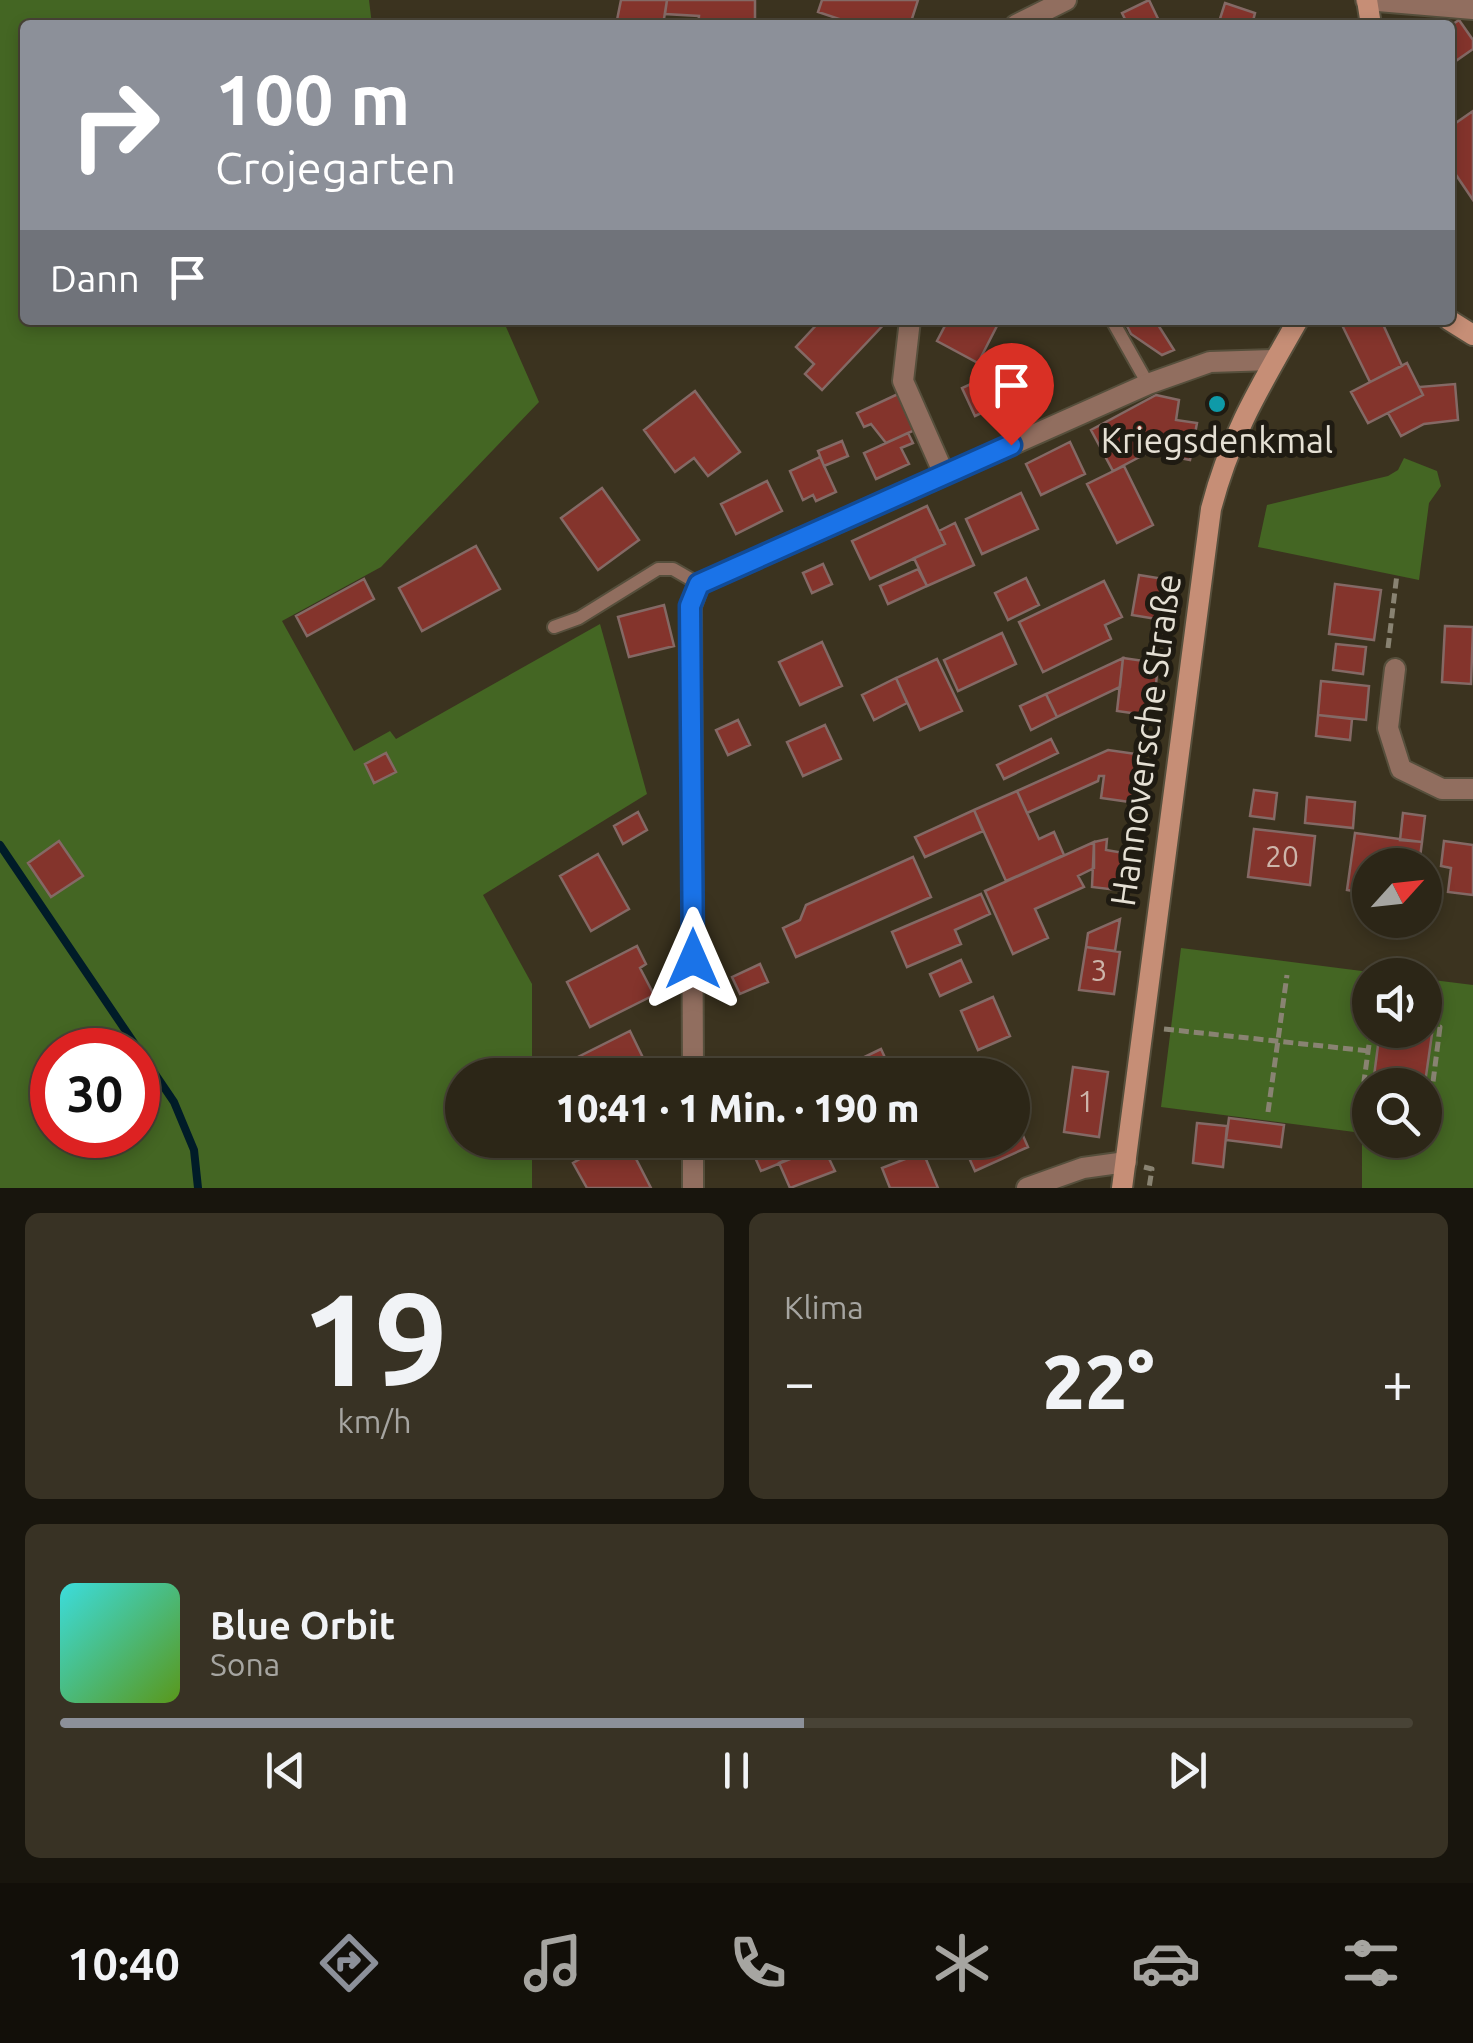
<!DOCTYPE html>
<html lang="de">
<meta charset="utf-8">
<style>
:root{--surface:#2c2617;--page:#383224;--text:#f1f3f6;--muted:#a6a5a1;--line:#484336;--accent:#8c9099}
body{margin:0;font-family:Ubuntu,sans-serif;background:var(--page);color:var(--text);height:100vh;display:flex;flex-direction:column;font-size:38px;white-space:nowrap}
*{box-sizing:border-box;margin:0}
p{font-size:32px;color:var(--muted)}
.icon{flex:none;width:55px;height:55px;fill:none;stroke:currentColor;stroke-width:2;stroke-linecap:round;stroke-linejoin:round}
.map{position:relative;height:1188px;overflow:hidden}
.panel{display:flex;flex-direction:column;gap:25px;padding:25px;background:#18150d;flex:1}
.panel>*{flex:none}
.banner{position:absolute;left:20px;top:20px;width:1435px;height:305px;border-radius:10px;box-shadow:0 5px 15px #0003,0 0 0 2px var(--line);background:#8c9099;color:#fff;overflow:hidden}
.needle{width:65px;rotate:63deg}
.tools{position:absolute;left:1352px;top:848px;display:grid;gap:20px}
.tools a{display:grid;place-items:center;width:90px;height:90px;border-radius:50%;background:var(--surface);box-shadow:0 5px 15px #0003,0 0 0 2px var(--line);font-size:50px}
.speed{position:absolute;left:30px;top:1028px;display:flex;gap:20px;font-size:50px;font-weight:700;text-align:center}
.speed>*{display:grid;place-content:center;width:130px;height:130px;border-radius:50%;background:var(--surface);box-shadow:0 5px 15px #0003,0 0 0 2px var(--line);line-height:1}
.speed .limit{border:15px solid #d22;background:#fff;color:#111}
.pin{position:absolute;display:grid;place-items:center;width:85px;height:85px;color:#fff;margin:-102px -42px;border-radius:50% 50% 50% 0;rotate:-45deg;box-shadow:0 0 10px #0007}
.pin .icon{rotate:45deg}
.me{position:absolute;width:110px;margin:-55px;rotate:0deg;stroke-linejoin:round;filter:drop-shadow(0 0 8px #0008)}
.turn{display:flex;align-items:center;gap:35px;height:210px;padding:0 30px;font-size:45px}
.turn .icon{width:130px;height:130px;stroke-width:2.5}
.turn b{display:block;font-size:70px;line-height:85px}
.then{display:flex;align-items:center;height:95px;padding:0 30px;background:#0003;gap:20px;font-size:38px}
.big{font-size:75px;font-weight:800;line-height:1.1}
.panel .widget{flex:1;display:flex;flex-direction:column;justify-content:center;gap:15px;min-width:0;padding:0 35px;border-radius:15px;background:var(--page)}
.panel .dial{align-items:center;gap:0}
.dial b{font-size:130px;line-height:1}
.song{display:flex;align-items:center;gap:30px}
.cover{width:120px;height:120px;border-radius:15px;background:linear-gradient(135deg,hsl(180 70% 55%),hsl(90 70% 35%))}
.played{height:10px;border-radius:5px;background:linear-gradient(90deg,var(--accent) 55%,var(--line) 55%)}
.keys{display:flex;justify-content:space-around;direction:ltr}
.heat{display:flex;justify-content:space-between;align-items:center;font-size:55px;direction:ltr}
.panel .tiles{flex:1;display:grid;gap:25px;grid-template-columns:1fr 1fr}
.widget:last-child{grid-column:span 2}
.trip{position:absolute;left:445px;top:1058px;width:585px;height:100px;border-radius:50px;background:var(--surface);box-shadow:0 5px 15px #0003,0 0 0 2px var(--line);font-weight:800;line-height:100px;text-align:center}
.tabs{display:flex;height:160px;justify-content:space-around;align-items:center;background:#120f09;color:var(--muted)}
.tabs .icon{width:70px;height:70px}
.tabs .on{color:var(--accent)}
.tabs b{font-size:45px;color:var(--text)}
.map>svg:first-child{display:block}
.green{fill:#446623;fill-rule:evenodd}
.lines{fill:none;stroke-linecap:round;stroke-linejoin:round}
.stream{stroke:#001c28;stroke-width:8}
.building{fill:#84342c;stroke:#846965;stroke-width:2.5}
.lane-casing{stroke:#564f3c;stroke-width:16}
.street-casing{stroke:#564f3c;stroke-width:24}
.secondary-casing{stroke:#564f3c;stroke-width:24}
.path{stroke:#898372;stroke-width:5;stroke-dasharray:10 5;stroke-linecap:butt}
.lane{stroke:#916e5f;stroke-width:12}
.street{stroke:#916e5f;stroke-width:20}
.secondary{stroke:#c68e76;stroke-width:20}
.route-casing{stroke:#114b97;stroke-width:25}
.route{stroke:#1a73e8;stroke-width:18}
.culture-dot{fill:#0f9aa8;stroke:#1f1b12;stroke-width:4}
.labels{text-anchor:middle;stroke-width:10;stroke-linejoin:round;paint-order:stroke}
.number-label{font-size:30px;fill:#cdb5aa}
.poi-label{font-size:35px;fill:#e5e0d4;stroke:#1f1b12}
.street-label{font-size:35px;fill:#e5e0d4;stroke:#1f1b12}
</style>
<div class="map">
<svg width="1473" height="1188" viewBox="0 0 1473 1188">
<rect width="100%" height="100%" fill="#3b331f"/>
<path class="green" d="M0 0H369L372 25H25V320H503L539 402 381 567 282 621 354 751 390 731 396 739 600 624 647 794 483 895 532 984V1075H462V1140H532V1188H0ZM52 1050H138V1135H52Z
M1404 458 1437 471 1441 486 1429 503 1419 580 1258 547 1267 505 1388 476 1398 470Z
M1181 948 1393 975H1370V1030H1425V979L1473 985V1188H1362V1133L1161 1107ZM1370 1085H1425V1140H1370Z"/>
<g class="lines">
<path class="stream" d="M0 845 174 1102 194 1150 198 1188"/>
</g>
<path class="building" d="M621 0H667L663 25H616Z
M667 0H755V25H698L699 16 665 14Z
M822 0H918L910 25H857L818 12Z
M1149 0 1161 25H1128L1122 13Z
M1225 3 1255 13 1252 25H1218Z
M1459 20 1473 40V49L1450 65V26Z
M1473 111V200L1450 166V127Z
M821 320H888L822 390 805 374 814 364 796 347Z
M948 320H1000L978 363 937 341Z
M1124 320H1155L1174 350 1162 355 1131 334Z
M1349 320H1381L1402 366 1370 382 1341 323Z
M1407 363 1423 395 1368 423 1351 392Z
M1001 370 1014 398 975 416 962 388Z
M1455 384 1458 420 1424 424 1401 436 1388 413 1423 395 1419 387Z
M695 391 740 452 708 476 694 458 675 472 644 430Z
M898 394 915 430 886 443 871 424 864 427 857 413Z
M1156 395 1179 400 1176 420 1197 423 1190 460 1149 452 1113 471 1091 430Z
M908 433 913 443 901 448 909 464 876 479 864 453Z
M842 441 848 456 824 466 818 451Z
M1070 442 1085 474 1041 495 1026 464Z
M820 457 836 492 816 501 813 495 803 500 790 471Z
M1124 466 1153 525 1117 543 1087 484Z
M767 481 782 511 736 534 721 504Z
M602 488 639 540 598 570 561 518Z
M1021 493 1038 529 982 554 966 519Z
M927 506 945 544 870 579 852 541Z
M955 523 974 565 927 586 914 558 945 544 939 531Z
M476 546 500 589 422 631 399 588Z
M823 564 832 584 812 593 803 573Z
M918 569 927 586 888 604 880 586Z
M1139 575 1176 581 1169 621 1132 615Z
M1026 578 1039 605 1008 620 995 593Z
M364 579 374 599 307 636 296 616Z
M1104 581 1122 617 1105 625 1111 639 1043 672 1019 622Z
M1335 584 1381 590 1374 640 1329 634Z
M664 605 674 646 629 657 618 617Z
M1445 626 1473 627 1471 684 1442 682Z
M1002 633 1016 664 958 691 944 660Z
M822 642 842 686 800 705 779 662Z
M1336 644 1366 647 1363 674 1333 670Z
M1123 658 1120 687 1057 717 1046 694Z
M1123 658 1158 663 1153 716 1117 711Z
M937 659 962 711 920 730 896 678Z
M896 678 907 703 874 720 862 695Z
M1321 681 1369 686 1366 720 1318 715Z
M1046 694 1057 717 1031 730 1020 706Z
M1318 715 1352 719 1350 740 1316 736Z
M738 720 750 745 728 755 716 730Z
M825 725 841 759 803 776 787 742Z
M1051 739 1058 753 1004 779 997 765Z
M1108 750 1143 755 1137 803 1101 798 1104 776H1099L1098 781 1027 813 1017 791Z
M386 753 396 772 374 783 365 764Z
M1254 790 1277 793 1274 819 1250 816Z
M1017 791 1039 839 1054 832 1064 855 1006 881 974 810Z
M1307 797 1355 802 1353 828 1305 823Z
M974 810 983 831 925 857 915 837Z
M638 812 647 830 623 844 614 826Z
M1403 813 1425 816 1422 842 1400 840Z
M1254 829 1315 836 1310 885 1248 877Z
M1355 833 1422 842 1419 865H1370V894L1347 890Z
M1107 839 1106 850 1130 854 1128 868 1135 869 1125 891 1092 887 1094 842Z
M59 841 83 876 51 897 28 863Z
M1444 841 1473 845V895L1448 892 1451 868 1441 866Z
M1094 842V868L1078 876 1084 887 1035 909 1048 938 1013 954 985 891Z
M598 854 629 909 591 931 560 876Z
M913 857 931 897 796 957 783 928 800 920 806 905Z
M981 894 990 914 955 930 961 944 907 967 892 932Z
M1120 919 1115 951 1086 947 1088 933Z
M637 946 646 964 640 968 654 995 590 1027 567 982Z
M1086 947 1120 952 1114 994 1079 990Z
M961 960 971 982 940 996 930 974Z
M760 964 768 982 740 994 732 977Z
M993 997 1010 1036 978 1050 961 1011Z
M1380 1030 1432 1034 1425 1083 1374 1076Z
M630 1031 647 1066 630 1075H555L552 1070Z
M881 1049 893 1075H829V1074Z
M1073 1067 1108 1072 1099 1137 1064 1132Z
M1229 1118 1284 1125 1281 1147 1226 1140Z
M1017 1122 1028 1147 975 1171 961 1140H1012V1124Z
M1197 1123 1227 1126 1223 1167 1193 1163Z
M612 1140H645L647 1144 632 1151 651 1188H587L573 1163Z
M763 1140H788L795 1157 761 1171 750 1146Z
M822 1144 835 1171 790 1188 779 1163Z
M923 1152 938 1188H890L882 1168Z"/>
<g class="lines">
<g class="lane-casing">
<path id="lane" d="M1112 320 1148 384
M554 627 579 618 658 569H673L699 584"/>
</g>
<g class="street-casing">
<path id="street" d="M1366 0 1473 9
M1016 25 1066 0
M910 320 903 381 944 474
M1395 669 1388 728 1401 769 1442 789H1473
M693 1075 691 606 699 584 1148 384 1210 362 1275 360
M693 1140V1188
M1027 1188 1083 1168 1126 1162"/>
</g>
<g class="secondary-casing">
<path id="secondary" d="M1367 0 1371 25
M1449 320 1473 335
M1122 1188 1211 509C1230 435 1261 385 1298 320"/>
</g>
<path class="path" d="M1388 648 1397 574
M1425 1025 1440 1027 1432 1090 1425 1089
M1164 1029 1369 1051
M1371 1030 1364 1081 1394 1085
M1268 1112 1287 975
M1144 1167 1152 1169 1149 1188"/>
<use href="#lane" class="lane"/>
<use href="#street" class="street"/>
<use href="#secondary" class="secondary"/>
</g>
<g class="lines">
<g class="route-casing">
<path id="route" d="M693 959 690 606 699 584 1011 445"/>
</g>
<use href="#route" class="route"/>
</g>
<circle class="culture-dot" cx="1217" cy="404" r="10"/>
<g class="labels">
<g class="number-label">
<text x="1282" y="867">20</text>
<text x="1099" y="981">3</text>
<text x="1086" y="1112">1</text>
</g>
<g class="poi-label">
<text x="1217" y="453">Kriegsdenkmal</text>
</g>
<g class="street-label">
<text transform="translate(1146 740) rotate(-82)" y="12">Hannoversche Straße</text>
</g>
</g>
</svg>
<div class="tools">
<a><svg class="needle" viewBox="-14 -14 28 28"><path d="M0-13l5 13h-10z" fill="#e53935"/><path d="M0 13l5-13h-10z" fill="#a6a5a1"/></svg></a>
<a><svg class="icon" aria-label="sound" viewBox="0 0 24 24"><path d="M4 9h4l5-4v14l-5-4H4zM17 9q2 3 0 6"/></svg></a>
<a><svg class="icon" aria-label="search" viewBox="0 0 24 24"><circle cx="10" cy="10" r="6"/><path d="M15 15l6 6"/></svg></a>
</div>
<div class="speed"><div class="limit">30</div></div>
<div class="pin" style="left:1011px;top:445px;background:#d93025"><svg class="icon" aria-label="arrive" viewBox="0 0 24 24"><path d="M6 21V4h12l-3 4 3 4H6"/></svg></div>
<svg class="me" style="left:693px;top:959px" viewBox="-20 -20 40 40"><path d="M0-17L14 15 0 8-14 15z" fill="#1a73e8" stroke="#fff" stroke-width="4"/></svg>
<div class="trip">10:41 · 1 Min. · 190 m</div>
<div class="banner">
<div class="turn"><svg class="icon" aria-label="right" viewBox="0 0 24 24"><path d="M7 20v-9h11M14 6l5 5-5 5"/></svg><div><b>100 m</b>Crojegarten</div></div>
<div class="then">Dann<svg class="icon" aria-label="arrive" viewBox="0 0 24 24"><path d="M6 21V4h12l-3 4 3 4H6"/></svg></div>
</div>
</div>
<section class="panel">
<div class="tiles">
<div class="widget dial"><b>19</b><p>km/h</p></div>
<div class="widget"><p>Klima</p>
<div class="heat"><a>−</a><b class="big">22°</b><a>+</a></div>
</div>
<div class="widget">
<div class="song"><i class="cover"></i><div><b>Blue Orbit</b><p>Sona</p></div></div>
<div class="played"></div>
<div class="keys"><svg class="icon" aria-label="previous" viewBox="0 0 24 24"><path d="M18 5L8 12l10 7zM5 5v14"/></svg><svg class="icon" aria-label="pause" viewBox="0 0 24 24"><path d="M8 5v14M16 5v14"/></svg><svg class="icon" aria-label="next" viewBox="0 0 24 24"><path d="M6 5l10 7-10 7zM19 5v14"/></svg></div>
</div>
</div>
</section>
<nav class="tabs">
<b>10:40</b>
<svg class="icon on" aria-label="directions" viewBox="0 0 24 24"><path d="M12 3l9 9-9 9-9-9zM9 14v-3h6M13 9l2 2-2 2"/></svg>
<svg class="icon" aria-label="music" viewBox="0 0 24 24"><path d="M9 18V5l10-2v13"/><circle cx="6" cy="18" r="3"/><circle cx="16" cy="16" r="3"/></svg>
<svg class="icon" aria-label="phone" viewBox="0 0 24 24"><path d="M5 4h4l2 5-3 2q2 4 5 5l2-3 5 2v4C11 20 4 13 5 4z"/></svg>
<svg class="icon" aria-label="climate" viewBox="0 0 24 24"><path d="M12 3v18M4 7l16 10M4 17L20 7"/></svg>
<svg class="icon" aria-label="car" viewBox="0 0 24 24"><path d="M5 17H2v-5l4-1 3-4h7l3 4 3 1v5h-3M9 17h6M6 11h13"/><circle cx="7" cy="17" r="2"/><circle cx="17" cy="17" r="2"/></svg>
<svg class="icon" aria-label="filters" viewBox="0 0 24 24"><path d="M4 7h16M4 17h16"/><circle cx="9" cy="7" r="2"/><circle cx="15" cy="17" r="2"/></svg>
</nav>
